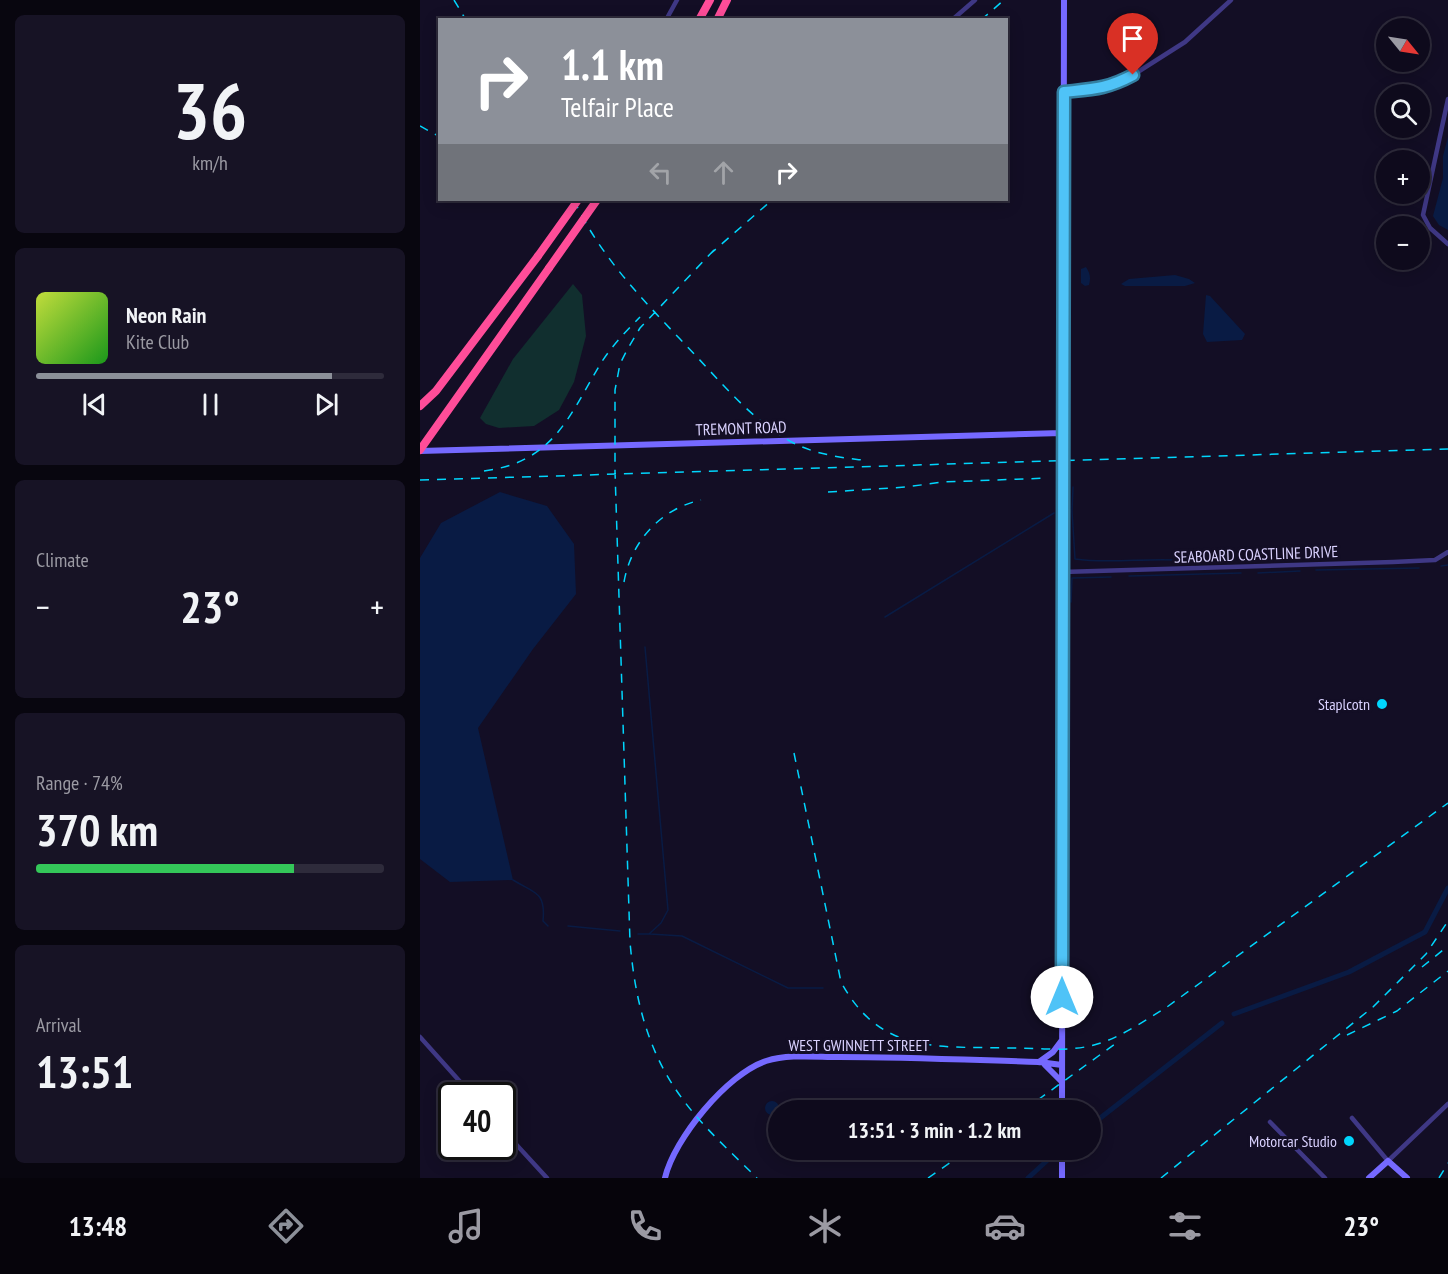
<!DOCTYPE html>
<meta charset="utf-8">
<style>
:root{--surface:#0e0a1c;--page:#171325;--text:#f1f3f6;--muted:#9b9aa3;--line:#2e2b3b;--accent:#8c9099}
body{margin:0;font-family:"PT Sans Narrow",sans-serif;background:var(--page);color:var(--text);height:100vh;display:flex;flex-direction:column;font-size:22px;white-space:nowrap}
*{box-sizing:border-box;margin:0}
p{font-size:20px;color:var(--muted)}
.icon{flex:none;width:33px;height:33px;fill:none;stroke:currentColor;stroke-width:2;stroke-linecap:round;stroke-linejoin:round}
.map{position:relative;flex:1;overflow:hidden}
.side{display:flex;flex-direction:column;gap:15px;padding:15px;background:#08060f;width:420px}
.side>*{flex:none}
.hud{position:absolute;left:18px;top:18px;width:570px;height:183px;border-radius:0px;box-shadow:0 3px 15px #0003,0 0 0 2px var(--line);background:#8c9099;color:#fff;overflow:hidden}
.needle{width:39px;rotate:120deg}
.buttons{position:absolute;left:956px;top:18px;display:grid;gap:12px}
.buttons a{display:grid;place-items:center;width:54px;height:54px;border-radius:50%;background:var(--surface);box-shadow:0 3px 15px #0003,0 0 0 2px var(--line);font-size:30px}
.speed{position:absolute;left:18px;top:1082px;display:flex;gap:12px;font-size:30px;font-weight:700;text-align:center}
.speed>*{display:grid;place-content:center;width:78px;height:78px;border-radius:50%;background:var(--surface);box-shadow:0 3px 15px #0003,0 0 0 2px var(--line);line-height:1}
.speed .limit{border:3px solid #111;border-radius:9px;background:#fff;color:#111}
.pin{position:absolute;display:grid;place-items:center;width:51px;height:51px;color:#fff;margin:-62px -26px;border-radius:50% 50% 50% 0;rotate:-45deg;box-shadow:0 0 6px #0007}
.pin .icon{rotate:45deg}
.me{position:absolute;width:66px;margin:-33px;rotate:0deg;stroke-linejoin:round;filter:drop-shadow(0 0 4px #0008)}
.turn{display:flex;align-items:center;gap:21px;height:126px;padding:0 24px;font-size:27px}
.turn .icon{width:78px;height:78px;stroke-width:2.5}
.turn b{display:block;font-size:42px;line-height:51px}
.lanes{display:flex;align-items:center;height:57px;padding:0 24px;background:#0003;justify-content:center;gap:30px;direction:ltr}
.lanes .off{opacity:.35}
.big{font-size:45px;font-weight:800;line-height:1.1}
.side .card{flex:1;display:flex;flex-direction:column;justify-content:center;gap:9px;min-width:0;padding:0 21px;border-radius:9px;background:var(--page)}
.side .dial{align-items:center;gap:0}
.dial b{font-size:78px;line-height:1}
.song{display:flex;align-items:center;gap:18px}
.cover{width:72px;height:72px;border-radius:9px;background:linear-gradient(135deg,hsl(70 70% 55%),hsl(120 70% 35%))}
.played{height:6px;border-radius:3px;background:linear-gradient(90deg,var(--accent) 85%,var(--line) 85%)}
.keys{display:flex;justify-content:space-around;direction:ltr}
.heat{display:flex;justify-content:space-between;align-items:center;font-size:33px;direction:ltr}
.charge{height:9px;border-radius:4px;background:linear-gradient(90deg,#34c759 74%,var(--line) 0)}
.trip{position:absolute;left:348px;top:1100px;width:333px;height:60px;border-radius:30px;background:var(--surface);box-shadow:0 3px 15px #0003,0 0 0 2px var(--line);font-weight:800;line-height:60px;text-align:center}
.tabs{display:flex;height:96px;justify-content:space-around;align-items:center;background:#06040b;color:var(--muted)}
.tabs .icon{width:42px;height:42px}
.tabs .active{color:var(--accent)}
.tabs b{font-size:27px;color:var(--text)}
main{display:flex;flex:1;min-height:0}
.map>svg:first-child{display:block}
.green{fill:#112f2f}
.water{fill:#091b44}
.lines{fill:none;stroke-linecap:round;stroke-linejoin:round}
.stream{stroke:#091b44;stroke-width:1.5}
.canal{stroke:#091b44;stroke-width:5}
.street{stroke:#3f3885;stroke-width:4.5}
.secondary{stroke:#7569ff;stroke-width:6}
.highway{stroke:#ff4d99;stroke-width:8}
.rail{stroke:#00d6fd;stroke-width:1.5;stroke-dasharray:9 8;stroke-linecap:butt}
.highway-bridge{stroke:#ff4d99;stroke-width:8}
.route-casing{stroke:#337fa1;stroke-width:15}
.route{stroke:#4fc3f7;stroke-width:10}
.poi-dot{fill:#00d6fd;stroke:#130e25;stroke-width:2}
.labels{text-anchor:middle;stroke-width:6;stroke-linejoin:round;paint-order:stroke}
.street-label{font-size:16px;fill:#dad2ff;stroke:#130e25}
.poi-label{font-size:16px;fill:#dad2ff;stroke:#130e25;text-anchor:end}
</style>
<main>
<section class="side">
<div class="card dial"><b>36</b><p>km/h</p></div>
<div class="card">
<div class="song"><i class="cover"></i><div><b>Neon Rain</b><p>Kite Club</p></div></div>
<div class="played"></div>
<div class="keys"><svg class="icon" aria-label="previous" viewBox="0 0 24 24"><path d="M18 5L8 12l10 7zM5 5v14"/></svg><svg class="icon" aria-label="pause" viewBox="0 0 24 24"><path d="M8 5v14M16 5v14"/></svg><svg class="icon" aria-label="next" viewBox="0 0 24 24"><path d="M6 5l10 7-10 7zM19 5v14"/></svg></div>
</div>
<div class="card"><p>Climate</p>
<div class="heat"><a>−</a><b class="big">23°</b><a>+</a></div>
</div>
<div class="card"><p>Range · 74%</p><b class="big">370 km</b><div class="charge"></div></div>
<div class="card"><p>Arrival</p><b class="big">13:51</b></div>
</section>
<div class="map">
<svg width="1028" height="1178" viewBox="0 0 1028 1178">
<rect width="100%" height="100%" fill="#130e25"/>
<path class="green" d="M153 284 162 295 166 336 154 382 139 410 114 426 79 428 66 424 60 418 93 359Z"/>
<path class="water" d="M1028 137V230L1019 225 1013 216 1023 178V156Z
M666 267C670 273 671 278 669 285L665 286 661 283V269Z
M755 275 769 279 775 283 765 286H705L701 284 709 279Z
M786 295 790 296 825 334 822 340 787 342 783 334Z
M80 492 127 506 154 544 156 594 113 649 58 728 93 880 30 882 0 859V558L21 523Z
M345 1108a7 7 0 1 1 14 0a7 7 0 1 1-14 0Z"/>
<g class="lines">
<path class="stream" d="M653 487 652 511 655 559C689 564 723 558 757 560
M894 556 912 555
M772 559 877 557
M1021 566 1028 565
M896 570 999 568
M838 573 880 571
M709 576 821 573
M651 602 652 578 691 577
M465 617 634 513
M93 880C114 893 126 891 123 921L128 926
M148 926 200 931
M218 934H229L241 923 248 910 225 647
M230 934 262 936 368 988H403"/>
<path class="canal" d="M814 1014 929 972 1005 932 1028 888
M670 1126 802 1023
M608 1178 632 1156"/>
<path class="street" d="M246 20 257 0
M532 20 555 0
M644 92 675 90 693 85 713 75 765 42 811 0
M1028 99 1003 215 1010 228 1028 244
M642 572 973 562 1015 560 1028 552
M0 1037 52 1095
M932 1118 968 1161 1028 1104
M850 1122 905 1178
M82 1129 127 1178"/>
<path class="secondary" d="M0 451 642 433
M619 1062 633 1052 642 1040
M625 1065 642 1082
M642 1110 644 0
M245 1178C254 1139 307 1074 346 1061 369 1054 395 1057 419 1057 485 1057 552 1060 619 1062L642 1065
M642 1178V1149
M949 1178 968 1161 987 1178"/>
<path class="highway" d="M279 20 290 0
M297 20 307 0
M0 406 16 391 118 256
M0 450 129 268"/>
<path class="rail" d="M34 0 46 20
M561 20 584 0
M0 126 20 137
M154 200C182 261 231 308 277 357 305 387 332 419 368 440 390 453 416 457 442 460
M294 250 220 328 207 350 200 364 195 390V471L210 942C215 1000 228 1054 264 1101 285 1129 312 1153 337 1178
M289 255 352 200
M64 471C134 462 149 416 181 363 192 346 206 331 220 317
M0 480 1028 449
M408 492 486 487 523 482 628 478
M204 582C211 542 240 509 281 500
M374 753 421 982C461 1056 520 1046 592 1048 619 1048 648 1052 674 1045 700 1038 724 1021 747 1007L1028 803
M1002 967 1028 946
M927 1035 977 1011 1028 971
M604 1110 699 1041
M508 1178 550 1149
M741 1178 953 1007 1006 954 1028 921
M1019 1178 1028 1163"/>
<path class="highway-bridge" d="M118 256 158 200
M129 268 177 200"/>
</g>
<g class="lines">
<g class="route-casing">
<path id="route" d="M642 997 644 92C673 89 687 89 713 75"/>
</g>
<use href="#route" class="route"/>
</g>
<g class="poi-dot">
<circle cx="962" cy="704" r="6"/>
<circle cx="929" cy="1141" r="6"/>
</g>
<g class="labels">
<g class="street-label">
<text transform="translate(321 428) rotate(-2)" y="6">TREMONT ROAD</text>
<text transform="translate(836 554) rotate(-2)" y="6">SEABOARD COASTLINE DRIVE</text>
<text x="439" y="1051">WEST GWINNETT STREET</text>
</g>
<g class="poi-label">
<text x="950" y="710">Staplcotn</text>
<text x="917" y="1147">Motorcar Studio</text>
</g>
</g>
</svg>
<div class="buttons">
<a><svg class="needle" viewBox="-14 -14 28 28"><path d="M0-13l5 13h-10z" fill="#e53935"/><path d="M0 13l5-13h-10z" fill="#9b9aa3"/></svg></a>
<a><svg class="icon" aria-label="search" viewBox="0 0 24 24"><circle cx="10" cy="10" r="6"/><path d="M15 15l6 6"/></svg></a>
<a>+</a>
<a>−</a>
</div>
<div class="speed"><div class="limit">40</div></div>
<div class="pin" style="left:713px;top:75px;background:#d93025"><svg class="icon" aria-label="arrive" viewBox="0 0 24 24"><path d="M6 21V4h12l-3 4 3 4H6"/></svg></div>
<svg class="me" style="left:642px;top:997px" viewBox="-20 -20 40 40"><circle r="19" fill="#fff"/><path d="M0-13L10 11 0 6-10 11z" fill="#4fc3f7"/></svg>
<div class="trip">13:51 · 3 min · 1.2 km</div>
<div class="hud">
<div class="turn"><svg class="icon" aria-label="right" viewBox="0 0 24 24"><path d="M7 20v-9h11M14 6l5 5-5 5"/></svg><div><b>1.1 km</b>Telfair Place</div></div>
<div class="lanes"><svg class="icon off" aria-label="left" viewBox="0 0 24 24"><path d="M17 20v-9H6M10 6l-5 5 5 5"/></svg><svg class="icon off" aria-label="ahead" viewBox="0 0 24 24"><path d="M12 20V5M6 11l6-6 6 6"/></svg><svg class="icon" aria-label="right" viewBox="0 0 24 24"><path d="M7 20v-9h11M14 6l5 5-5 5"/></svg></div>
</div>
</div>
</main>
<nav class="tabs">
<b>13:48</b>
<svg class="icon active" aria-label="directions" viewBox="0 0 24 24"><path d="M12 3l9 9-9 9-9-9zM9 14v-3h6M13 9l2 2-2 2"/></svg>
<svg class="icon" aria-label="music" viewBox="0 0 24 24"><path d="M9 18V5l10-2v13"/><circle cx="6" cy="18" r="3"/><circle cx="16" cy="16" r="3"/></svg>
<svg class="icon" aria-label="phone" viewBox="0 0 24 24"><path d="M5 4h4l2 5-3 2q2 4 5 5l2-3 5 2v4C11 20 4 13 5 4z"/></svg>
<svg class="icon" aria-label="climate" viewBox="0 0 24 24"><path d="M12 3v18M4 7l16 10M4 17L20 7"/></svg>
<svg class="icon" aria-label="car" viewBox="0 0 24 24"><path d="M5 17H2v-5l4-1 3-4h7l3 4 3 1v5h-3M9 17h6M6 11h13"/><circle cx="7" cy="17" r="2"/><circle cx="17" cy="17" r="2"/></svg>
<svg class="icon" aria-label="filters" viewBox="0 0 24 24"><path d="M4 7h16M4 17h16"/><circle cx="9" cy="7" r="2"/><circle cx="15" cy="17" r="2"/></svg>
<b>23°</b>
</nav>
